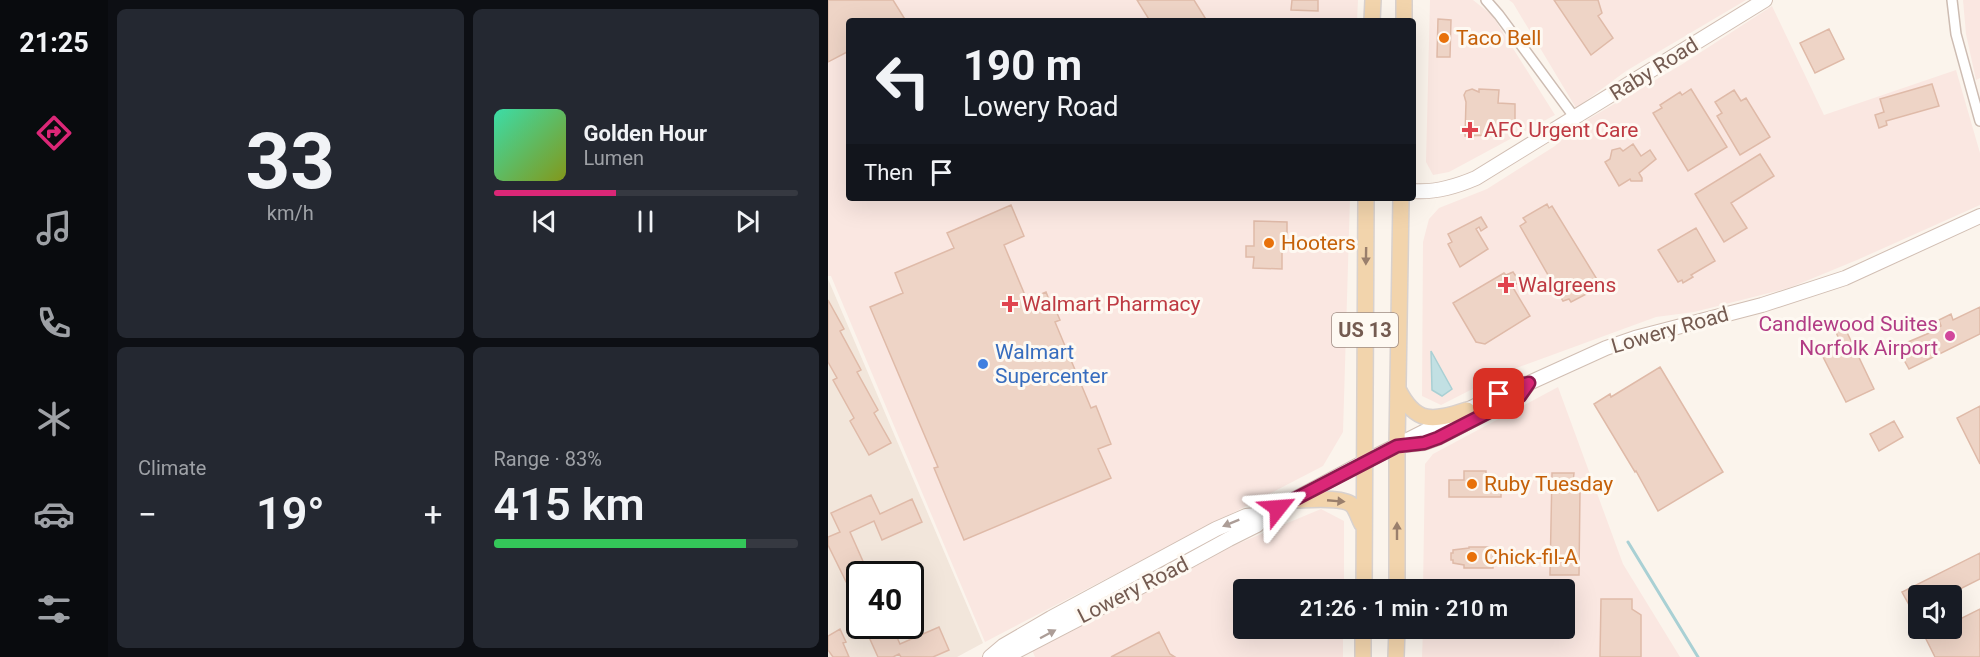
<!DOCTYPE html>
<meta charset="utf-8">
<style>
:root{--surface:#171b24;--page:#242831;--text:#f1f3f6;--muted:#9ea1a6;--line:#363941;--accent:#db2777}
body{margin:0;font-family:Roboto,sans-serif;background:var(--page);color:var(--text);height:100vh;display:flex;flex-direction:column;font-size:22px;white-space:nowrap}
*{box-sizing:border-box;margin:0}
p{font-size:20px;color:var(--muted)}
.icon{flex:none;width:33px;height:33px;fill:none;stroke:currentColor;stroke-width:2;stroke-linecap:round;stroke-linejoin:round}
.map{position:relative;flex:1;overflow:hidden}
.drawer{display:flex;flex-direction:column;gap:9px;padding:9px;background:#0d0f14;width:720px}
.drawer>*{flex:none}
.hud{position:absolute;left:18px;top:18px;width:570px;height:183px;border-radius:6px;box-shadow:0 6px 24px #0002;background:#171b24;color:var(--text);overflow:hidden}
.buttons{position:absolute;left:1080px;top:585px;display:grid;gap:12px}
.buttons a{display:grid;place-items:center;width:54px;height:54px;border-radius:6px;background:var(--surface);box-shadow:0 6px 24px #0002;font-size:30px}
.speed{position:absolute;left:18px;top:561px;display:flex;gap:12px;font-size:30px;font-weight:700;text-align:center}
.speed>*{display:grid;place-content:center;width:78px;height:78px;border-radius:50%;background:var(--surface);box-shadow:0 6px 24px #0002;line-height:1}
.speed .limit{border:3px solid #111;border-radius:9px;background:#fff;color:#111}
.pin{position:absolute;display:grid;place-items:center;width:51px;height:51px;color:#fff;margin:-26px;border-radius:12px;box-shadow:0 3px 9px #0006}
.me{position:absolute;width:66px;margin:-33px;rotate:62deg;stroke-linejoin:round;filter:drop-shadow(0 0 4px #0008)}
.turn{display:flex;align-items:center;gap:21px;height:126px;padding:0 18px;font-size:27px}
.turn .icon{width:78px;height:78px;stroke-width:2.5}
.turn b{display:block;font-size:42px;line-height:51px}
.then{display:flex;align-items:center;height:57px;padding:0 18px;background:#0003;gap:12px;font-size:22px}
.big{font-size:45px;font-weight:600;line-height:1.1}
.drawer .widget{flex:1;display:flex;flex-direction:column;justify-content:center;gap:9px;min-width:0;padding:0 21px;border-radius:9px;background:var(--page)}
.drawer .dial{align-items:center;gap:0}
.dial b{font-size:78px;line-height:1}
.song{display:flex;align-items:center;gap:18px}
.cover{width:72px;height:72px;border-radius:9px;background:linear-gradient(135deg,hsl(160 70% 55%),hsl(70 70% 35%))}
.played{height:6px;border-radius:3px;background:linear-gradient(90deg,var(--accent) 40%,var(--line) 40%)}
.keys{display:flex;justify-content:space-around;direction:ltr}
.heat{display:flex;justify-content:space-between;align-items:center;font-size:33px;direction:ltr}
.charge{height:9px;border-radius:4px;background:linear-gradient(90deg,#34c759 83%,var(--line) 0)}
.drawer .tiles{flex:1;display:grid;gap:9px;grid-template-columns:repeat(2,1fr)}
.trip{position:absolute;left:405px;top:579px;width:342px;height:60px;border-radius:6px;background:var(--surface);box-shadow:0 6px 24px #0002;font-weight:600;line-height:60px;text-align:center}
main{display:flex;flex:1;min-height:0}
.menu{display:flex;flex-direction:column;width:108px;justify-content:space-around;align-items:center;background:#090b0e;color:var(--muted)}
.menu .icon{width:42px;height:42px}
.menu .selected{color:var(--accent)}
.menu b{font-size:27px;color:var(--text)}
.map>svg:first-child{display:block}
.residential{fill:#f2e6db;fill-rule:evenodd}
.commercial{fill:#fae7e1}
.water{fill:#c2e0e3;stroke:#a9d0d4;stroke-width:1.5}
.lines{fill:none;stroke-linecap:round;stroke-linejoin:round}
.stream{stroke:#a9d0d4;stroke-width:3}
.building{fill:#eed4c6;stroke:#dfbaa8;stroke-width:1.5}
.street-casing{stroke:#cdbcb2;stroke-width:12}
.secondary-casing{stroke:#d1beb3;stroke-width:16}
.primary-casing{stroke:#d8d1ce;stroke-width:18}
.street{stroke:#fff;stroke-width:9}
.secondary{stroke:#fff;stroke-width:14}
.primary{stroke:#f2d4ac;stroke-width:15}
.oneway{fill:#9a7f6c}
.oneway2{fill:#ac9d97}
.route-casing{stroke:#8e194d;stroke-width:15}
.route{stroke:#db2777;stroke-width:10}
.food-dot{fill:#e8710a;stroke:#fef9f2;stroke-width:2}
.health-dot{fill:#e0444e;stroke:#fef9f2;stroke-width:2}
.hotel-dot{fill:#d1479c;stroke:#fef9f2;stroke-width:2}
.shop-dot{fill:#3f7fe0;stroke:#fef9f2;stroke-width:2}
.labels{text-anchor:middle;stroke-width:6;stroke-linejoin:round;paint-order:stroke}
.shield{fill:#fef9f2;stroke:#9d8a81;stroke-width:1.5}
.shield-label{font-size:20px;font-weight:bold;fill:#745b51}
.food-label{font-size:21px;fill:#c56008;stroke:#fef9f2;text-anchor:start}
.street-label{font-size:21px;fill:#745b51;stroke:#fef9f2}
.health-label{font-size:21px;fill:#be3a42;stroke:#fef9f2;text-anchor:start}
.hotel-label{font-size:21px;fill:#b23c85;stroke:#fef9f2;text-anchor:end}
.shop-label{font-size:21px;fill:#366cbe;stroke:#fef9f2;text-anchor:start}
</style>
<main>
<nav class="menu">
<b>21:25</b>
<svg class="icon selected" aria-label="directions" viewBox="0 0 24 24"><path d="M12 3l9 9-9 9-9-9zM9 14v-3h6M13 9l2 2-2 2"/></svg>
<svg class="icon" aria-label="music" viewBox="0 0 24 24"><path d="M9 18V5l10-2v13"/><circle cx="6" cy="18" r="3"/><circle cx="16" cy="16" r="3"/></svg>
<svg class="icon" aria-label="phone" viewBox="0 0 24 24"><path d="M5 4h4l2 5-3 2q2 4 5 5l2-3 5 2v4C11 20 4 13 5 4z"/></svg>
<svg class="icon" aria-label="climate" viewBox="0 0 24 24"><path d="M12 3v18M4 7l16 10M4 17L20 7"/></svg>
<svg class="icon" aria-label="car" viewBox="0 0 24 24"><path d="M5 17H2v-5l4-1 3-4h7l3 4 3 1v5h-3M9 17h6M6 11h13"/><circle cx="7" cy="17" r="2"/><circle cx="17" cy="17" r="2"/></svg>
<svg class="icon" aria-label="filters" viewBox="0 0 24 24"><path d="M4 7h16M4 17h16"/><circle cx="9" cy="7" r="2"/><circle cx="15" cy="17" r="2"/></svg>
</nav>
<section class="drawer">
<div class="tiles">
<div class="widget dial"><b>33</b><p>km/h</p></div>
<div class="widget">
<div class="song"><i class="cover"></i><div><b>Golden Hour</b><p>Lumen</p></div></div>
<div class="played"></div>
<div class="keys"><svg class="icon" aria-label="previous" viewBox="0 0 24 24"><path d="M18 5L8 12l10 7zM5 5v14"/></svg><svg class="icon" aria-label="pause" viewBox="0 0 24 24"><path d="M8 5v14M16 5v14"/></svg><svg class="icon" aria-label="next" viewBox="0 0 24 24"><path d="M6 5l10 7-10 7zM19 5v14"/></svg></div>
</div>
<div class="widget"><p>Climate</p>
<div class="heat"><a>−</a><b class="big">19°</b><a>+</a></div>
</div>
<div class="widget"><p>Range · 83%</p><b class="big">415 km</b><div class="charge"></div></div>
</div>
</section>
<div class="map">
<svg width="1152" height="657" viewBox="0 0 1152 657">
<rect width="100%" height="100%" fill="#fbf4ec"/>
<path class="residential" d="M0 279 155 643 129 657H0ZM32 574H82V626H32Z"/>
<path class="commercial" d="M0 0H530L529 21H21V198H522L515 432 495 466 157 642 3 276H0Z
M602 0H645L664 15 727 115 621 172 605 175 598 162Z
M681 0H918L798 71 748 108 685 3Z
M1135 0H1152V78L1148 80 1138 34Z
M944 6 996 115 1128 70 1152 153V205L1029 260 961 288 866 312 828 317 680 371 613 405 594 396 595 242 601 219 611 208 659 189 727 146 745 128 853 65Z
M730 387 795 564 852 657H594L595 629 736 628V590L595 589 597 464 605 454Z
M493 509 516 521V589L416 590V628L515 629V657H207L204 650 402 547Z"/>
<path class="water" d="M603 351 624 389 614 396 604 390Z"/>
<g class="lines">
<path class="stream" d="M800 542 870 657"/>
</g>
<path class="building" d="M0 0H65L78 21H21V51L0 62Z
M309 0H366L379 21H322Z
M464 0H490V11L463 10Z
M726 0H770L774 13 770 16 785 38 763 55Z
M610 19 623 20 622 57H609Z
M1001 29 1016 59 987 73 972 43Z
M1104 84 1111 106 1058 121 1059 125 1051 128 1047 115 1056 112 1052 99Z
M644 89 651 92V89L671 90 670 103 687 104V125L677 132 667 135 637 136 638 102 636 95 638 91Z
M863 89 899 147 860 171 825 113 834 108 832 105 852 92 854 95Z
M906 90 913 101 918 98 942 137 912 155 889 116 894 113 887 102Z
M805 144 813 156 822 150 828 159 811 173 814 178V181H803L802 179 791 186 777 162 782 159 784 150 792 148 795 151Z
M932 154 946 176 903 203 919 228 896 242 867 194Z
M719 204 721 208 724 206 770 281 765 284 768 289 743 302 741 299 735 301 692 226 698 222 695 218Z
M183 205 196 236 176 245 199 300 218 292 224 307 226 306 232 320 227 322 263 408 268 406 283 444 270 449 283 478 136 540 106 468 110 467 42 307 75 293 67 273 126 248 119 233Z
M653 217 659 227 653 231 651 227 648 229 660 249 632 267 620 244 624 242 620 234Z
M426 221 459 222V240H457V252H454V269L425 268 426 257H418V246H426Z
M868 228 887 261 863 275 865 277 855 283 854 280 850 282 830 250Z
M685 272 692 282 684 286 702 316 657 344 648 342 625 303 676 273 678 275Z
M0 300 16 329 12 331 33 370 29 372 50 410 46 413 63 443 41 455 22 421 26 418 5 380 9 378 0 362Z
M1152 307V334L1081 369 1070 349 1074 347 1073 345 1106 331V330L1113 326 1111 320 1123 314 1125 320Z
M1015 324 1046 389 1018 402 992 351 1009 342 1008 341 1011 339 1006 328Z
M832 367 895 472 830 511 808 471 807 472 766 404 782 394 783 397Z
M1152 406V464L1129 418Z
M1066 421 1075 437 1051 451 1042 434Z
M636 471H658V478H668V489H673V497H621V480H636Z
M724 473H746L745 482H750V491H752L751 575H722Z
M43 495 52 514 84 499 94 522 54 540 46 521 22 532 38 568 40 567 43 574H32V610L0 545V537L12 532 3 513Z
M641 547H665V568H636V565L625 563V560H623V553H625V550L641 548Z
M1152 553V579L1118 596H1090V610L1085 612 1074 592Z
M773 599H804V609L813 615V657H772Z
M1152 609V657H1107L1097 637 1113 628H1124V623Z
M36 626H64L72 644 111 627 121 650 105 657H73L71 654 65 657H50Z
M12 629 18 642 15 643 21 657H5L0 650V636Z
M331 632 342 654 347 657H283Z"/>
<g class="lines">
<g class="street-casing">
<path id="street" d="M658 0 671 15 747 118
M1124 0 1128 34 1152 121"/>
</g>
<g class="secondary-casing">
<path id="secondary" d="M585 191C607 193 627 187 648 178L937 0
M577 445 596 443 610 438 691 396 701 383
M167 655H181L337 574 401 539 429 525 438 514
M162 657 175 646 223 618 388 529 418 516 438 514 450 508 536 462 687 386 701 383 778 348 807 338 934 305 1017 278 1152 216"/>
</g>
<g class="primary-casing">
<path id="primary" d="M544 21 545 0
M576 21V0
M570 389C588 425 605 421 639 410
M466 500C479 500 516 496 525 506 529 511 531 519 534 524
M536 590 538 198
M569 590V445L573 198
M535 657V628
M568 657 569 628"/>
</g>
<use href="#street" class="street"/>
<use href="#secondary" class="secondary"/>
<use href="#primary" class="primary"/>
</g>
<defs><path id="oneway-solid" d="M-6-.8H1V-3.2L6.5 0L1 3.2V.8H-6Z" transform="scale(1.5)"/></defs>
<g class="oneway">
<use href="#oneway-solid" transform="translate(538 256) rotate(91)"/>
<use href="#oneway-solid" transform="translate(508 501) rotate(5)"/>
<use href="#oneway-solid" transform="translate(569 531) rotate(-90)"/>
</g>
<g class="oneway2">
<use href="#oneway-solid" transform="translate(403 523) rotate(158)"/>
<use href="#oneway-solid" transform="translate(220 634) rotate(-28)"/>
</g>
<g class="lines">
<g class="route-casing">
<path id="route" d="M450 508 569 446 596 443 610 438 692 396 701 383 687 386 671 394"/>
</g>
<use href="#route" class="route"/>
</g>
<g class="food-dot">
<circle cx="616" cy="38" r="6"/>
<circle cx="441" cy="243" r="6"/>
<circle cx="644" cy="484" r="6"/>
<circle cx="644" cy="557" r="6"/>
</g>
<g class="health-dot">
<path d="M639 121h6v6h6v6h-6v6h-6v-6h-6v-6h6z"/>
<path d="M675 276h6v6h6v6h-6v6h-6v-6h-6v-6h6z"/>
<path d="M179 295h6v6h6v6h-6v6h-6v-6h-6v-6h6z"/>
</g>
<circle class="hotel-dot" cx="1122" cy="336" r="6"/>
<circle class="shop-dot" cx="155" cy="364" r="6"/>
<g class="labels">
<rect class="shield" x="504" y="313" width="66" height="34" rx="4.5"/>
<g class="shield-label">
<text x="537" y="337">US 13</text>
</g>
<g class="food-label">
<text x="628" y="45">Taco Bell</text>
<text x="453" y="250">Hooters</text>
<text x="656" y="491">Ruby Tuesday</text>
<text x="656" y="564">Chick-fil-A</text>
</g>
<g class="street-label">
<text transform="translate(826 69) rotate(-32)" y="7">Raby Road</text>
<text transform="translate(842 330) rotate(-16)" y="7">Lowery Road</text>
<text transform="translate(305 590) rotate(-27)" y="7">Lowery Road</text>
</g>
<g class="health-label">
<text x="656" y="137">AFC Urgent Care</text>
<text x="690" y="292">Walgreens</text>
<text x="194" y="311">Walmart Pharmacy</text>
</g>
<g class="hotel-label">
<text x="1110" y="331">Candlewood Suites<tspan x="1110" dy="24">Norfolk Airport</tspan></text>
</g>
<g class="shop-label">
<text x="167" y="359">Walmart<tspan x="167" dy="24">Supercenter</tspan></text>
</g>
</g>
</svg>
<div class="buttons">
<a><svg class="icon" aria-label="sound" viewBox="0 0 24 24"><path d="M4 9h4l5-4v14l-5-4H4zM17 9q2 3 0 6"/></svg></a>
</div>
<div class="speed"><div class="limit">40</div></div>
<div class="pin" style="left:671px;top:394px;background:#d93025"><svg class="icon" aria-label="arrive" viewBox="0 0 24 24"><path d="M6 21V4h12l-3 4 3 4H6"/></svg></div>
<svg class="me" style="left:450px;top:508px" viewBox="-20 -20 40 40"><path d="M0-17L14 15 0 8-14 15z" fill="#db2777" stroke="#fff" stroke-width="4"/></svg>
<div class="trip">21:26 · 1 min · 210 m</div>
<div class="hud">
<div class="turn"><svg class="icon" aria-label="left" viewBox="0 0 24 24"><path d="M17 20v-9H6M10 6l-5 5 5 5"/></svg><div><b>190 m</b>Lowery Road</div></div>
<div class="then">Then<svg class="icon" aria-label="arrive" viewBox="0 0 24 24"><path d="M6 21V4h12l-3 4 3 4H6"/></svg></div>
</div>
</div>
</main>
